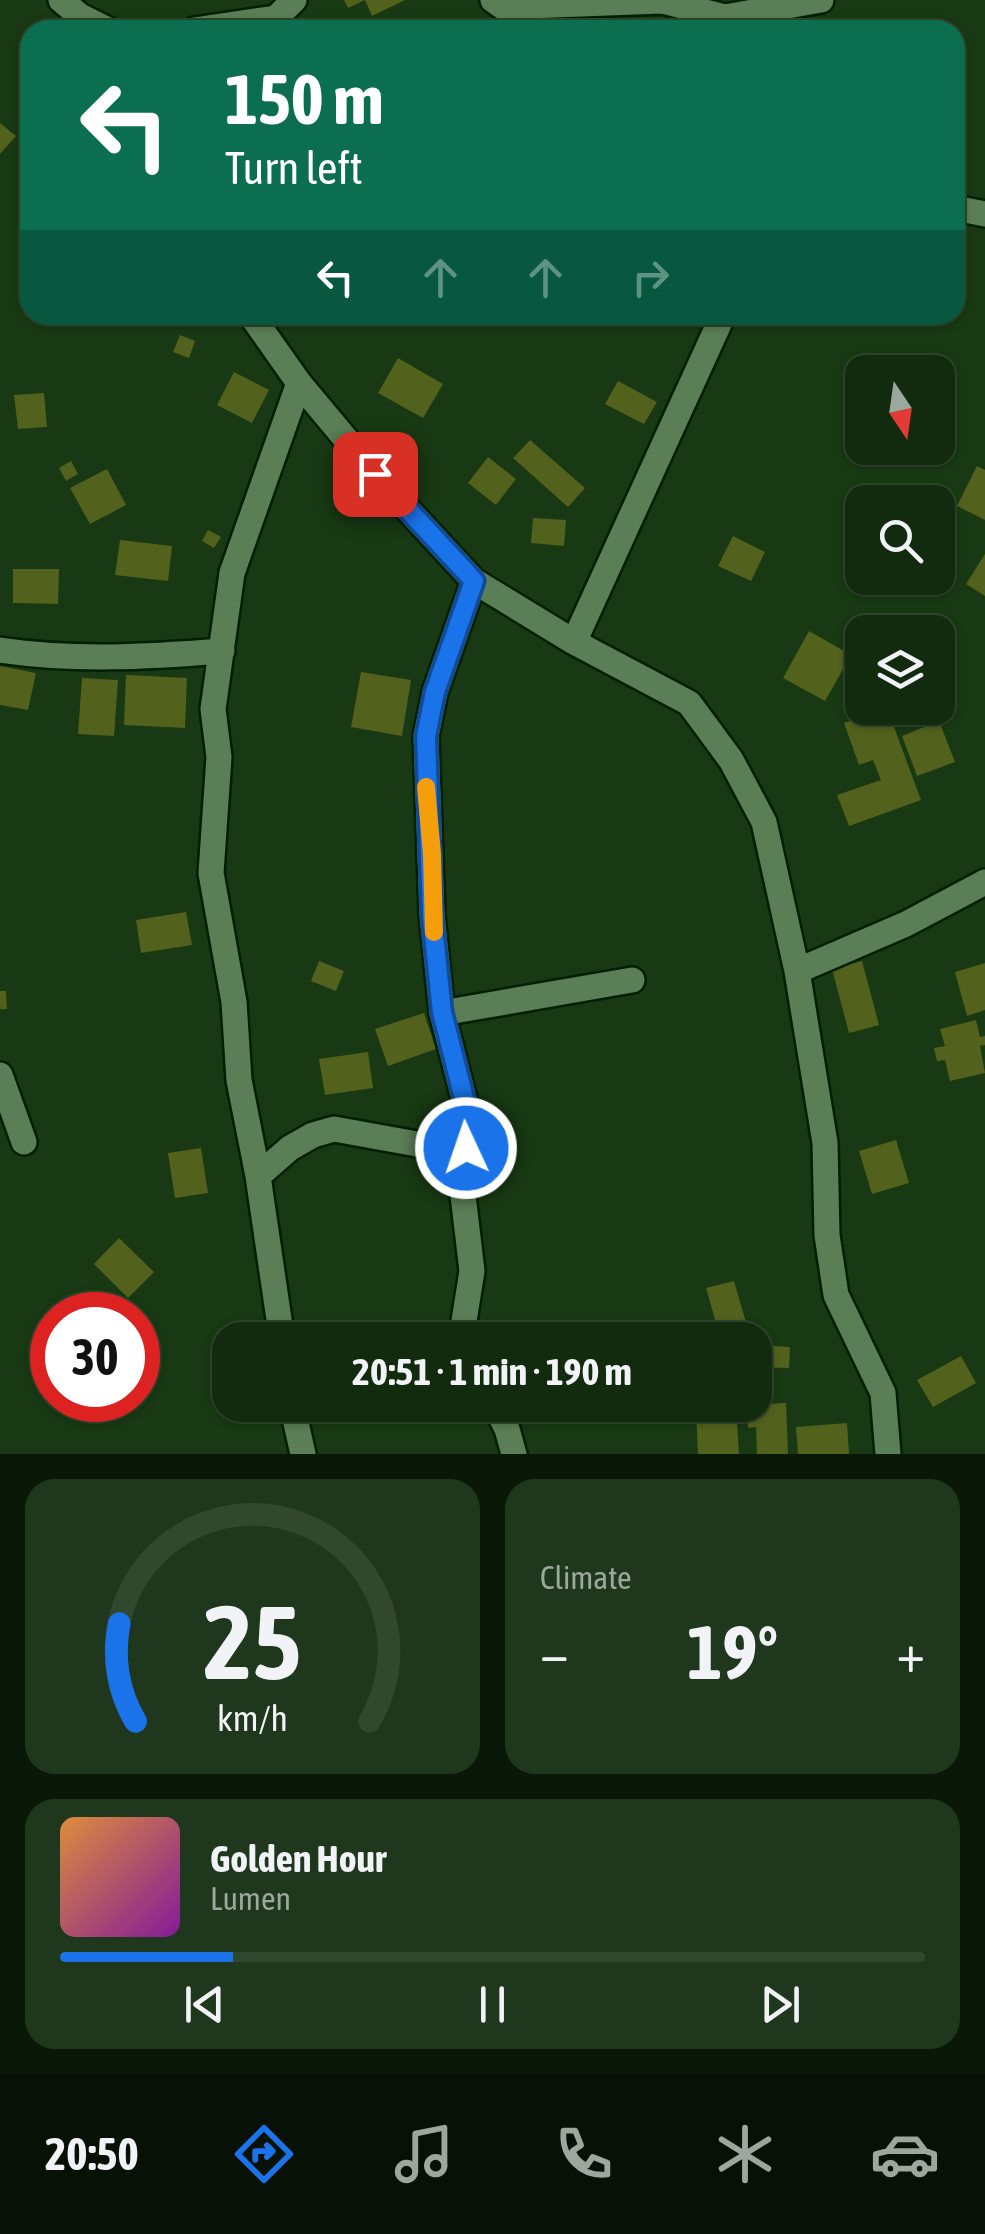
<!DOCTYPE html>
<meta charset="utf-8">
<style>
:root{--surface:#122b0e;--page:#1f371c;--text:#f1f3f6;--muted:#9ca79e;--line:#31472e;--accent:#1a73e8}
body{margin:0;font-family:"Asap Condensed",sans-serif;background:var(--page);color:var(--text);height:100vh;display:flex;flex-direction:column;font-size:38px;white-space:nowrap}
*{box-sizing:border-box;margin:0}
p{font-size:32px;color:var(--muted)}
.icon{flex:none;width:55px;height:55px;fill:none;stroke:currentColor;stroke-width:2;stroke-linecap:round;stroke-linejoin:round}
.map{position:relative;height:1454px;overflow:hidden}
.side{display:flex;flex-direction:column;gap:25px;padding:25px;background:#0a1808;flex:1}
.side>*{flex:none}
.banner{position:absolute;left:20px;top:20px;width:945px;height:305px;border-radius:30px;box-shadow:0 2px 8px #0004,0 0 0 2px var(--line);background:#0b6e4f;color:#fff;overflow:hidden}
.needle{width:65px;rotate:167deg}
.tools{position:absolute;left:845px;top:355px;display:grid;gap:20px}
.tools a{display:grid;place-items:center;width:110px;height:110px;border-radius:20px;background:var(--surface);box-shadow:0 2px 8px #0004,0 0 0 2px var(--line);font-size:50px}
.speed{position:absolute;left:30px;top:1292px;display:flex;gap:20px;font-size:50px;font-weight:700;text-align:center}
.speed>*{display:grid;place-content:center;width:130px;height:130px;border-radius:50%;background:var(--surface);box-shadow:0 2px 8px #0004,0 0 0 2px var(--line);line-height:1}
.speed .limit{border:15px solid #d22;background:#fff;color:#111}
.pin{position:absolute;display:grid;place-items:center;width:85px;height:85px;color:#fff;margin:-42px;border-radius:20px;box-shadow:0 5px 15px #0006}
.me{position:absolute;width:110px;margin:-55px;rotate:357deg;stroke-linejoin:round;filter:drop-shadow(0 0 8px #0008)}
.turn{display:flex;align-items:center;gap:35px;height:210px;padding:0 40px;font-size:45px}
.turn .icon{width:130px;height:130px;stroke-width:2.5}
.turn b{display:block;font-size:70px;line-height:85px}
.lanes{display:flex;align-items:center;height:95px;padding:0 40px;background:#0003;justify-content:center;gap:50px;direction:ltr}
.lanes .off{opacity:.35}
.big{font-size:75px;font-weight:700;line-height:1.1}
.side .card{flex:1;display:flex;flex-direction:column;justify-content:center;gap:15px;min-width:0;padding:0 35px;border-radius:30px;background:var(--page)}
.side .dial{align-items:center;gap:0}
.dial svg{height:260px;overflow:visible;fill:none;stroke:var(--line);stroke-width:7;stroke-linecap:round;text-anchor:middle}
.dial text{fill:var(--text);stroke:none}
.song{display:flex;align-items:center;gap:30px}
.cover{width:120px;height:120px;border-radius:15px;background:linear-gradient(135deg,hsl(30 70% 55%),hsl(290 70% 35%))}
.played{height:10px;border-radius:5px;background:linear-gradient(90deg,var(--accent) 20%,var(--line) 20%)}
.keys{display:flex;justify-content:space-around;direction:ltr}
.heat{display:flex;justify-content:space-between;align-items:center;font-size:55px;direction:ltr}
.side .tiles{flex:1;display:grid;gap:25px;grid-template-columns:1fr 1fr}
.card:last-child{grid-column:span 2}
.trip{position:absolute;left:212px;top:1322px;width:560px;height:100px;border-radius:30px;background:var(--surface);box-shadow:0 2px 8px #0004,0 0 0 2px var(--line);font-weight:700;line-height:100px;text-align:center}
.tabs{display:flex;height:160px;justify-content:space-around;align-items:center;background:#071106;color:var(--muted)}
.tabs .icon{width:70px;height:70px}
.tabs .current{color:var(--accent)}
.tabs b{font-size:45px;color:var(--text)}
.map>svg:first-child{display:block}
.building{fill:#52621d}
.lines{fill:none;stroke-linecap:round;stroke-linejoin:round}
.street-casing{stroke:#002000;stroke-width:30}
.street{stroke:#5a7e55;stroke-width:25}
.route-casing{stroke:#114b97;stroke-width:25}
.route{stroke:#1a73e8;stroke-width:18}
.slow{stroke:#f59e0b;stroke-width:18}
</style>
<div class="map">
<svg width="985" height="1454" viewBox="0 0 985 1454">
<rect width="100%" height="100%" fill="#183913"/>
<path class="building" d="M344 0H405L372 16 365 0 348 8Z
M0 123 16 136 0 154Z
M180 335 195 341 189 358 173 352Z
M398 358 443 384 423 418 378 393Z
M234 372 269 390 252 423 217 405Z
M618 381 657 402 644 424 605 404Z
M44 393 47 427 18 429 14 395Z
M530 440 585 488 568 507 513 458Z
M488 457 516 479 496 505 468 483Z
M71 461 78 474 66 481 59 468Z
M977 466 985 470V520L957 506Z
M107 469 126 505 90 524 70 488Z
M533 518 566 520 564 546 531 543Z
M208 530 221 537 214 548 202 541Z
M733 536 765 552 751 581 718 566Z
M120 540 172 546 168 581 115 575Z
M985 554V596L966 584Z
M13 569H59L58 604 13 603Z
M809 631 851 655 825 701 783 678Z
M0 666 36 673 28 710 0 705Z
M361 672 411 680 402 736 351 727Z
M126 675 187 678 185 728 124 725Z
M82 678 118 680 114 736 78 734Z
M887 708 921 800 849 826 837 795 881 780 873 760 859 765 844 723Z
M939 721 955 762 917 776 902 736Z
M186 912 192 945 141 953 136 920Z
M319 961 344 971 336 991 311 981Z
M862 961 879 1025 849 1033 832 969Z
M985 963V1010L967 1016 955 972Z
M0 991H6L7 1009H0Z
M424 1013 436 1049 388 1066 375 1029Z
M976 1020 980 1037 985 1036V1045L980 1046 985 1073 950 1081 945 1060 937 1061 934 1048 945 1046 940 1029Z
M368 1052 373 1088 325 1095 319 1059Z
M896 1140 909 1183 872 1194 859 1151Z
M201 1148 208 1193 175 1198 168 1153Z
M119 1238 154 1272 128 1298 94 1264Z
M734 1281 749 1333 721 1340 706 1288Z
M755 1345 790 1347 789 1368 755 1367Z
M961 1356 976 1383 933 1407 917 1380Z
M786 1403 788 1454H757L756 1427 748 1428 747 1405Z
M736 1408 739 1454H698L696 1411Z
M847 1423 849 1454H798L796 1427Z"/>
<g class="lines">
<g class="street-casing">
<path id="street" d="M61 0 80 16 108 30
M493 0 503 7 662 1 725 17 821 0
M194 30 276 18 294 0
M955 208 985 214
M251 315 299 383 375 474 474 581 574 642 689 703 731 760 764 822 797 971 825 1143 827 1235 836 1295 883 1393 888 1454
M574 642 723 315
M0 650C75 661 146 657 222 651
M797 971 906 924 985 882
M442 1013 632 980
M0 1075 24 1142
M258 1176 290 1148 313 1135 334 1129 417 1144 466 1148
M282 1340 258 1176 239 1080 234 1002 211 873 219 757 213 709 232 573 299 383
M467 1340 464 1321 472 1271 460 1170 468 1114 442 1013 432 915 426 736 435 692 474 581
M292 1405 303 1454
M495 1405 507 1429 514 1454"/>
</g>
<use href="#street" class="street"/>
</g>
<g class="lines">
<g class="route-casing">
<path id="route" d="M375 474 474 581 435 692 426 736 432 916 442 1012 468 1114 466 1148"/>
</g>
<use href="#route" class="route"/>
<path class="slow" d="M426 787 432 854 434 932"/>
</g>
</svg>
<div class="tools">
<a><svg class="needle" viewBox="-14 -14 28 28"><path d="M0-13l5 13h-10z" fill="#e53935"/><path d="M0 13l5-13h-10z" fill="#9ca79e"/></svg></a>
<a><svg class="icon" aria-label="search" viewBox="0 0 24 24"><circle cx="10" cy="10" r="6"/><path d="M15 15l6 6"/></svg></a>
<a><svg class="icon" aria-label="layers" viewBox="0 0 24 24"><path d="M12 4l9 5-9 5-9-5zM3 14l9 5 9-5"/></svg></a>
</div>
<div class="speed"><div class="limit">30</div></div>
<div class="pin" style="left:375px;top:474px;background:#d93025"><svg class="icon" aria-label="arrive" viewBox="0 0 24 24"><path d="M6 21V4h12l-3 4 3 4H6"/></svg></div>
<svg class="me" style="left:466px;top:1148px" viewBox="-20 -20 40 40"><circle r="17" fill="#1a73e8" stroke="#fff" stroke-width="3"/><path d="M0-11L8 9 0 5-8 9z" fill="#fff"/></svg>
<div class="trip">20:51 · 1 min · 190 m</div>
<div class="banner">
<div class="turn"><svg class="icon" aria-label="left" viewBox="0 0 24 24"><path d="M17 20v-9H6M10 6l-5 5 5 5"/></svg><div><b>150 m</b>Turn left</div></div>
<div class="lanes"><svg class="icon" aria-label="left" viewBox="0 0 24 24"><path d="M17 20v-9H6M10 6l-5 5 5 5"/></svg><svg class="icon off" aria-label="ahead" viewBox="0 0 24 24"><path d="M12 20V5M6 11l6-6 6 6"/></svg><svg class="icon off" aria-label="ahead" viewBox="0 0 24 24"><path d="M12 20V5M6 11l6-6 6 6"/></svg><svg class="icon off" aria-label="right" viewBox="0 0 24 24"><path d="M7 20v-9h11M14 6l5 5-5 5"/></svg></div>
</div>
</div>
<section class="side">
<div class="tiles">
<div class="card dial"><svg viewBox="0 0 100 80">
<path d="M14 69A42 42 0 1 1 86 69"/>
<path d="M14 69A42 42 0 0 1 9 39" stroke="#1a73e8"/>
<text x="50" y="56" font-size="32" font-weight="700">25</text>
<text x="50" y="72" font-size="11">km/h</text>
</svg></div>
<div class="card"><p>Climate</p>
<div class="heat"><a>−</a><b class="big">19°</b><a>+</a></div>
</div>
<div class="card">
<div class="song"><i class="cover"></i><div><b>Golden Hour</b><p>Lumen</p></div></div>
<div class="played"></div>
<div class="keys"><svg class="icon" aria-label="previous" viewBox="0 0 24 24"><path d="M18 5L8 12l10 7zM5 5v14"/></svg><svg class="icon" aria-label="pause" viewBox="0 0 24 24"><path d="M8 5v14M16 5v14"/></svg><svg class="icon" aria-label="next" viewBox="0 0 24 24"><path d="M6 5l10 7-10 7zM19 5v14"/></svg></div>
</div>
</div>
</section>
<nav class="tabs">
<b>20:50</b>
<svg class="icon current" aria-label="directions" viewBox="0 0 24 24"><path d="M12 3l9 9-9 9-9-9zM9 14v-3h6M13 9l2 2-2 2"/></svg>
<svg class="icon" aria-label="music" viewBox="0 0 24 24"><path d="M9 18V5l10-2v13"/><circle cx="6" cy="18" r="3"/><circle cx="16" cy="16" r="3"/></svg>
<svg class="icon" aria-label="phone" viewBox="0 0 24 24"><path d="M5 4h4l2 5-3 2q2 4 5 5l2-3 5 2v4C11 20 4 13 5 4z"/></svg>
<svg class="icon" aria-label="climate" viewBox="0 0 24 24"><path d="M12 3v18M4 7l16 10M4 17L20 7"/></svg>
<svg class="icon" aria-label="car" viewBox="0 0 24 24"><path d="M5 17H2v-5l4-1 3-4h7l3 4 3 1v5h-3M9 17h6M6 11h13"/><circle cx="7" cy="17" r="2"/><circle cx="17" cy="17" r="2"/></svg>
</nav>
